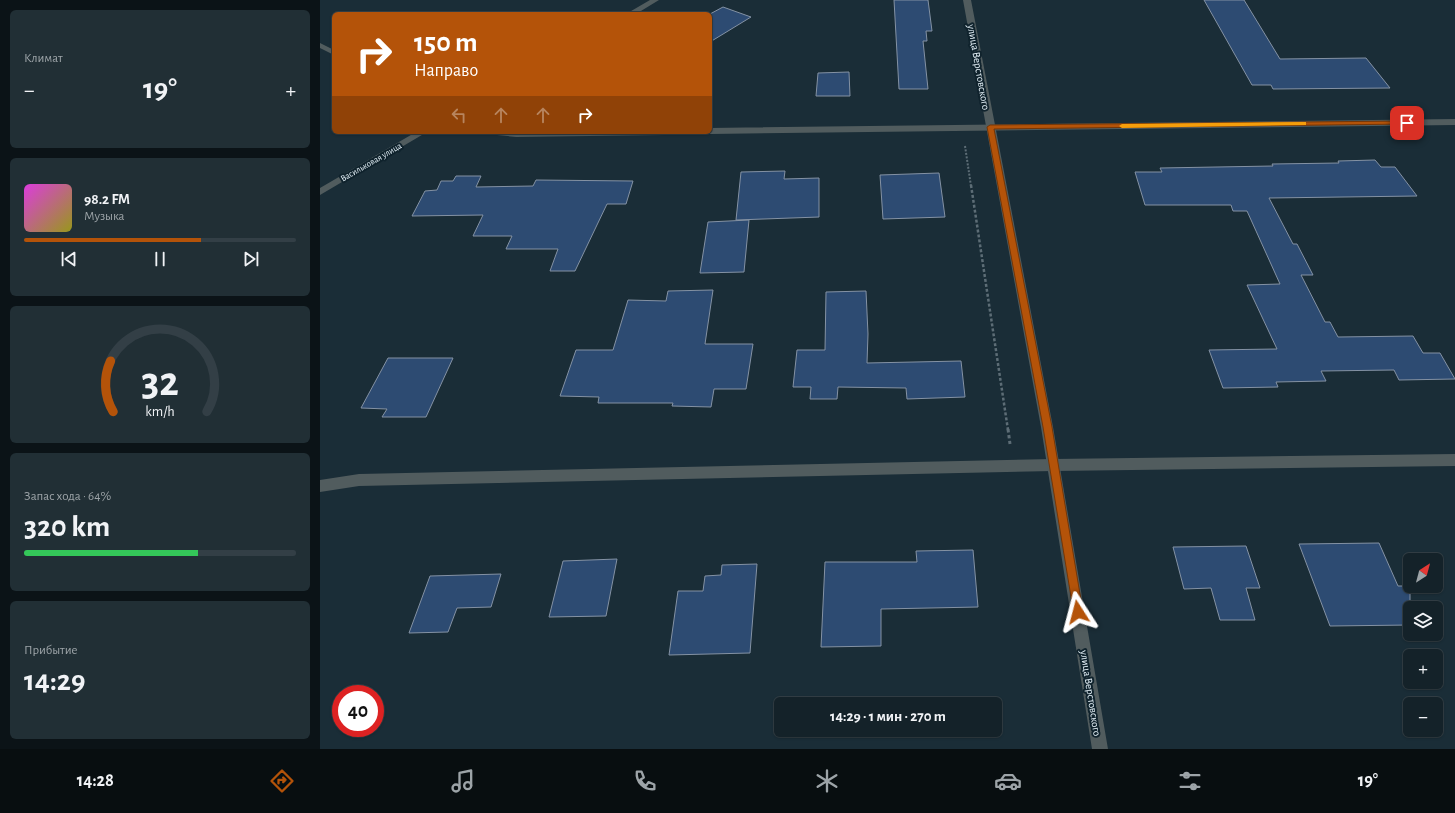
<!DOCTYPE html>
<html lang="ru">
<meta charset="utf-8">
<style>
:root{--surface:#142229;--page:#212f35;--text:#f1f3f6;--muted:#9da4a8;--line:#333f46;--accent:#b45309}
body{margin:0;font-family:"Alegreya Sans",sans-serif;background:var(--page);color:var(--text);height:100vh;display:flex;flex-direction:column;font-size:15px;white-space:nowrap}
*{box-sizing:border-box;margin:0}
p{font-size:13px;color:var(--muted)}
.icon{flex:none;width:22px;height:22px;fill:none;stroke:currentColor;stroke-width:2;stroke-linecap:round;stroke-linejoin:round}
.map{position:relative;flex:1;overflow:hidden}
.side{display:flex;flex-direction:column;gap:10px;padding:10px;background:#0b1317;width:320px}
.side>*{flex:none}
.hud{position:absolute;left:12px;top:12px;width:380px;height:122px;border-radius:6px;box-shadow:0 1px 3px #0004,0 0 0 1px var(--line);background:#b45309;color:#fff;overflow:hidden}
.needle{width:26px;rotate:36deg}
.buttons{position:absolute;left:1083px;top:553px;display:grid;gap:8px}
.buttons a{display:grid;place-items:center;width:40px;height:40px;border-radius:6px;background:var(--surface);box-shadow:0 1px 3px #0004,0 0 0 1px var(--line);font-size:20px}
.speed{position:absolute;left:12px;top:685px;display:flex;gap:8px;font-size:20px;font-weight:700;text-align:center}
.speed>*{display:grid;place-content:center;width:52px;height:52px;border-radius:50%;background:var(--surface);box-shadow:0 1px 3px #0004,0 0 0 1px var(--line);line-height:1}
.speed .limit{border:6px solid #d22;background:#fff;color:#111}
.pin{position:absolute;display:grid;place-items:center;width:34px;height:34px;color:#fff;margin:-17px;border-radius:8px;box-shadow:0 2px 6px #0006}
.me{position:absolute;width:44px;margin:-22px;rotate:351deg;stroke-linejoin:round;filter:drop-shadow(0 0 3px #0008)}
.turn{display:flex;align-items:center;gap:14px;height:84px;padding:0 16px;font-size:18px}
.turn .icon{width:52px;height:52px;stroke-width:2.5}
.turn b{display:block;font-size:28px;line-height:34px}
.lanes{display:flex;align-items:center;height:38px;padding:0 16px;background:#0003;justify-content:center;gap:20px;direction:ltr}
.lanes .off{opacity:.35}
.big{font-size:30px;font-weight:600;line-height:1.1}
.side .widget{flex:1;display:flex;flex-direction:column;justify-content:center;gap:6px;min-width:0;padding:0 14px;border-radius:6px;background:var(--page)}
.side .dial{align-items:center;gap:0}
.dial svg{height:104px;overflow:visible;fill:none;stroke:var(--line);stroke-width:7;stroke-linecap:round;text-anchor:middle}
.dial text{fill:var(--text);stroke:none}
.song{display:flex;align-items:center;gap:12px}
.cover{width:48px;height:48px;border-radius:6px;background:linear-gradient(135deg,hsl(300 70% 55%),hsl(60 70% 35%))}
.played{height:4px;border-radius:2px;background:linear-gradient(90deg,var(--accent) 65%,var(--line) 65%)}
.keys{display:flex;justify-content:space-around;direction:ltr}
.heat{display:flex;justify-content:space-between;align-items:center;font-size:22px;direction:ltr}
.charge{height:6px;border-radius:3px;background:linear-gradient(90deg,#34c759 64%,var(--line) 0)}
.trip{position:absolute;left:454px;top:697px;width:228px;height:40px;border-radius:6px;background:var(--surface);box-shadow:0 1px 3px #0004,0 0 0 1px var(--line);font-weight:600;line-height:40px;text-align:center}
.tab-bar{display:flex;height:64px;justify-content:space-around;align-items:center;background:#080e10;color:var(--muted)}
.tab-bar .icon{width:28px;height:28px}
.tab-bar .on{color:var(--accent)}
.tab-bar b{font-size:18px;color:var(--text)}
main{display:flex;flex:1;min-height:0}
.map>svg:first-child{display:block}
.building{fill:#2d4b72;stroke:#8492a4}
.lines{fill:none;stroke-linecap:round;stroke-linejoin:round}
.path-far2{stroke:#5d6d76;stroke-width:2;stroke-dasharray:2 1.5;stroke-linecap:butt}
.path-far1{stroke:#5d6d76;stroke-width:2.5;stroke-dasharray:3 2;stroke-linecap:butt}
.path{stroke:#5d6d76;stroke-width:3;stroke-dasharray:3.5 2.5;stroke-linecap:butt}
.service{fill:#515c5e;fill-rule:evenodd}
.minor{fill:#515c5e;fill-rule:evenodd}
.tertiary{fill:#515c5e;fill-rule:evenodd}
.route{fill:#b45309;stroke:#753606}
.slow{fill:#f59e0b}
.labels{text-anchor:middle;stroke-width:4;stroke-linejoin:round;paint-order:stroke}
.far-street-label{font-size:9px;fill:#e6f2f9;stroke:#10232d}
.street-label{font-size:11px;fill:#e6f2f9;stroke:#10232d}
</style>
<main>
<section class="side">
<div class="widget"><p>Климат</p>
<div class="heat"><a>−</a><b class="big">19°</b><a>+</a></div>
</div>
<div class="widget">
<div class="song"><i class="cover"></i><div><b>98.2 FM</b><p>Музыка</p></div></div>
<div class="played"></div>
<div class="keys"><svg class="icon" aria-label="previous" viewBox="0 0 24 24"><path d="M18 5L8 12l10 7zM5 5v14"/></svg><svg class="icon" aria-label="pause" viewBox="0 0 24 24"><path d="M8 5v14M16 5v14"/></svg><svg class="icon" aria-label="next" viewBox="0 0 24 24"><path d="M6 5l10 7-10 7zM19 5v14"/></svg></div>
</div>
<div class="widget dial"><svg viewBox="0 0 100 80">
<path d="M14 69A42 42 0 1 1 86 69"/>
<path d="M14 69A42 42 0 0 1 12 30" stroke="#b45309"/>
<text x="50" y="56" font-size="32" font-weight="700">32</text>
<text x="50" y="72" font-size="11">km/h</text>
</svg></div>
<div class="widget"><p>Запас хода · 64%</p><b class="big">320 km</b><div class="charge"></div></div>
<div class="widget"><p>Прибытие</p><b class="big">14:29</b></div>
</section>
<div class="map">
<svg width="1135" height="749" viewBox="0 0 1135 749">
<rect width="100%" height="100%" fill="#1a2d37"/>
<path class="building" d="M574 0H608L612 31H606L607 41H603L608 89H579Z
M884 0H924L960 59 1046 58 1070 88 953 89 951 85H932Z
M403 7 431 17 390 42V14Z
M529 72 530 96H496L498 73Z
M1055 160 1061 167H1075L1097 196 949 198 973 244H977L993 275H981L1005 322H1010L1018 337 1093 336 1103 353H1120L1135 379 1079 380 1074 370 1001 371 1006 381 956 382 958 387 903 388 889 350 957 349 927 285 960 284 927 211H913L911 205H825L815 172H842L840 168 953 166 952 164 1019 163 1018 161Z
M465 171 464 179 499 178V217L416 220 421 172Z
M619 173 625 217 563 219 560 175Z
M136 176H161L156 187 213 186 216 180 313 181 306 204H287L255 271H230L238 249H186L192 236H153L163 215 92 216 105 191 117 190 121 181H133Z
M429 220 424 272 380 273 388 222Z
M393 290 385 344H433L426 389H394L391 407 352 406 353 403H278L279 397 240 396 256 350H293L308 300 346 301 348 291Z
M546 291 548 334 547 363 641 361 645 397 587 399 586 388 518 387 517 399H490L491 387H473L477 350H505L506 292Z
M68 358H133L106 417H62L67 409 41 408Z
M1059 543 1078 586H1090V625L1010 626 979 544Z
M926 546 940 588H926L935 620H900L891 588 864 589 853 547Z
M653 550 658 607 561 609V646L501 647 505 562H597L596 551Z
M297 559 286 616 229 617 243 561Z
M437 564 430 653 349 655 358 591H383L385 576 401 575 402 565Z
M181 574 171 607 137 608 128 632 89 633 110 576Z"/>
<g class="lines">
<path class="path-far2" d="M645 146 651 186"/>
<path class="path-far1" d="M651 185 688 430"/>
<path class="path" d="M688 429 690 444"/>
<path class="service" d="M1135 119V125L390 134 386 132H390V128Z
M172 132H350L345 135 196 137 177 135Z
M1135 454V466L733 471 728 469 726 465 728 461 733 459Z"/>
<path class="minor" d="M330 0H339L316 14H306Z
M0 43 14 50V55L0 48Z
M96 132H107L0 195V188Z
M733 459 738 461 740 465 738 469 733 471 39 486 0 492V480L39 474Z"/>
<path class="tertiary" d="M643 0H651L733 427 788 749H772L721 427Z"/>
</g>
<path class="route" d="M1087 121 1089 122V124L674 129 732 427 763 612 762 615 758 617 754 615 723 427 667 127 670 125Z"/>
<path class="slow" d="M984 122H986V125L802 128 799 126 802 124Z"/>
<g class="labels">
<g class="far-street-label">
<text transform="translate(51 162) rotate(-30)" y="3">Васильковая улица</text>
</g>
<g class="street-label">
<text transform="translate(659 67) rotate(80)" y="4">улица Верстовского</text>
<text transform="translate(771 693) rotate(81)" y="4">улица Верстовского</text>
</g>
</g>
</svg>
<div class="buttons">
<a><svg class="needle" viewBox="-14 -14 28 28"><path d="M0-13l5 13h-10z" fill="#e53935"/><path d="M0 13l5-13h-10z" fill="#9da4a8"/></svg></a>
<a><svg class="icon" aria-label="layers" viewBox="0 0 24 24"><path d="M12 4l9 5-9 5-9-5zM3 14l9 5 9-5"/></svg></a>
<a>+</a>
<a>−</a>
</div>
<div class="speed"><div class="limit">40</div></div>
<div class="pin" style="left:1087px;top:123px;background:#d93025"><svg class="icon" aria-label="arrive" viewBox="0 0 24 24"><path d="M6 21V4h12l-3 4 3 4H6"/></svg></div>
<svg class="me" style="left:758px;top:612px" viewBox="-20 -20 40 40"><path d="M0-17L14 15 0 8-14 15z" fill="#b45309" stroke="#fff" stroke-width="4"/></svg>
<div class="trip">14:29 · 1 мин · 270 m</div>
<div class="hud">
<div class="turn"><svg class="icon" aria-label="right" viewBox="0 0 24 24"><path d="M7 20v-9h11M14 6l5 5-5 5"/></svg><div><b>150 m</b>Направо</div></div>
<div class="lanes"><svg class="icon off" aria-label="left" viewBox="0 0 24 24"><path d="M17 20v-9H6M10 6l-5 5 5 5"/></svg><svg class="icon off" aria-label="ahead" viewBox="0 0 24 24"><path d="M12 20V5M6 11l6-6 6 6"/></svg><svg class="icon off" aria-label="ahead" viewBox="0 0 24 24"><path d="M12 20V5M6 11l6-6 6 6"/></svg><svg class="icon" aria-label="right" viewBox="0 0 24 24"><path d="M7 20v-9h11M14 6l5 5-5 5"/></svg></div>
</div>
</div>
</main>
<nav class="tab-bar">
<b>14:28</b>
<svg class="icon on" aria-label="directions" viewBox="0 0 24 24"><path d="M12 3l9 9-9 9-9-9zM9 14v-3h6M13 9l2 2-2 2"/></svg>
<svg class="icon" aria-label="music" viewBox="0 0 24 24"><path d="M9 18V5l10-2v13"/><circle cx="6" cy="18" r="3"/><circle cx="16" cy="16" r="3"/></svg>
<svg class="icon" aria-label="phone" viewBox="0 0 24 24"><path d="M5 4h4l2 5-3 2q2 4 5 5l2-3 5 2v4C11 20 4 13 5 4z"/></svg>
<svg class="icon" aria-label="climate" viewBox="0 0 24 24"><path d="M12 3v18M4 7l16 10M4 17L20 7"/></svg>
<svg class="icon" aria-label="car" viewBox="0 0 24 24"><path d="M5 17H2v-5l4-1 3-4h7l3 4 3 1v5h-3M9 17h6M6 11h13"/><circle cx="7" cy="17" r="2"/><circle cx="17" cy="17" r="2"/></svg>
<svg class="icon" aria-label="filters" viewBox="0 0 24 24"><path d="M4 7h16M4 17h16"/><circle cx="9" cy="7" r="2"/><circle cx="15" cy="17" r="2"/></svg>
<b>19°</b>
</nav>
